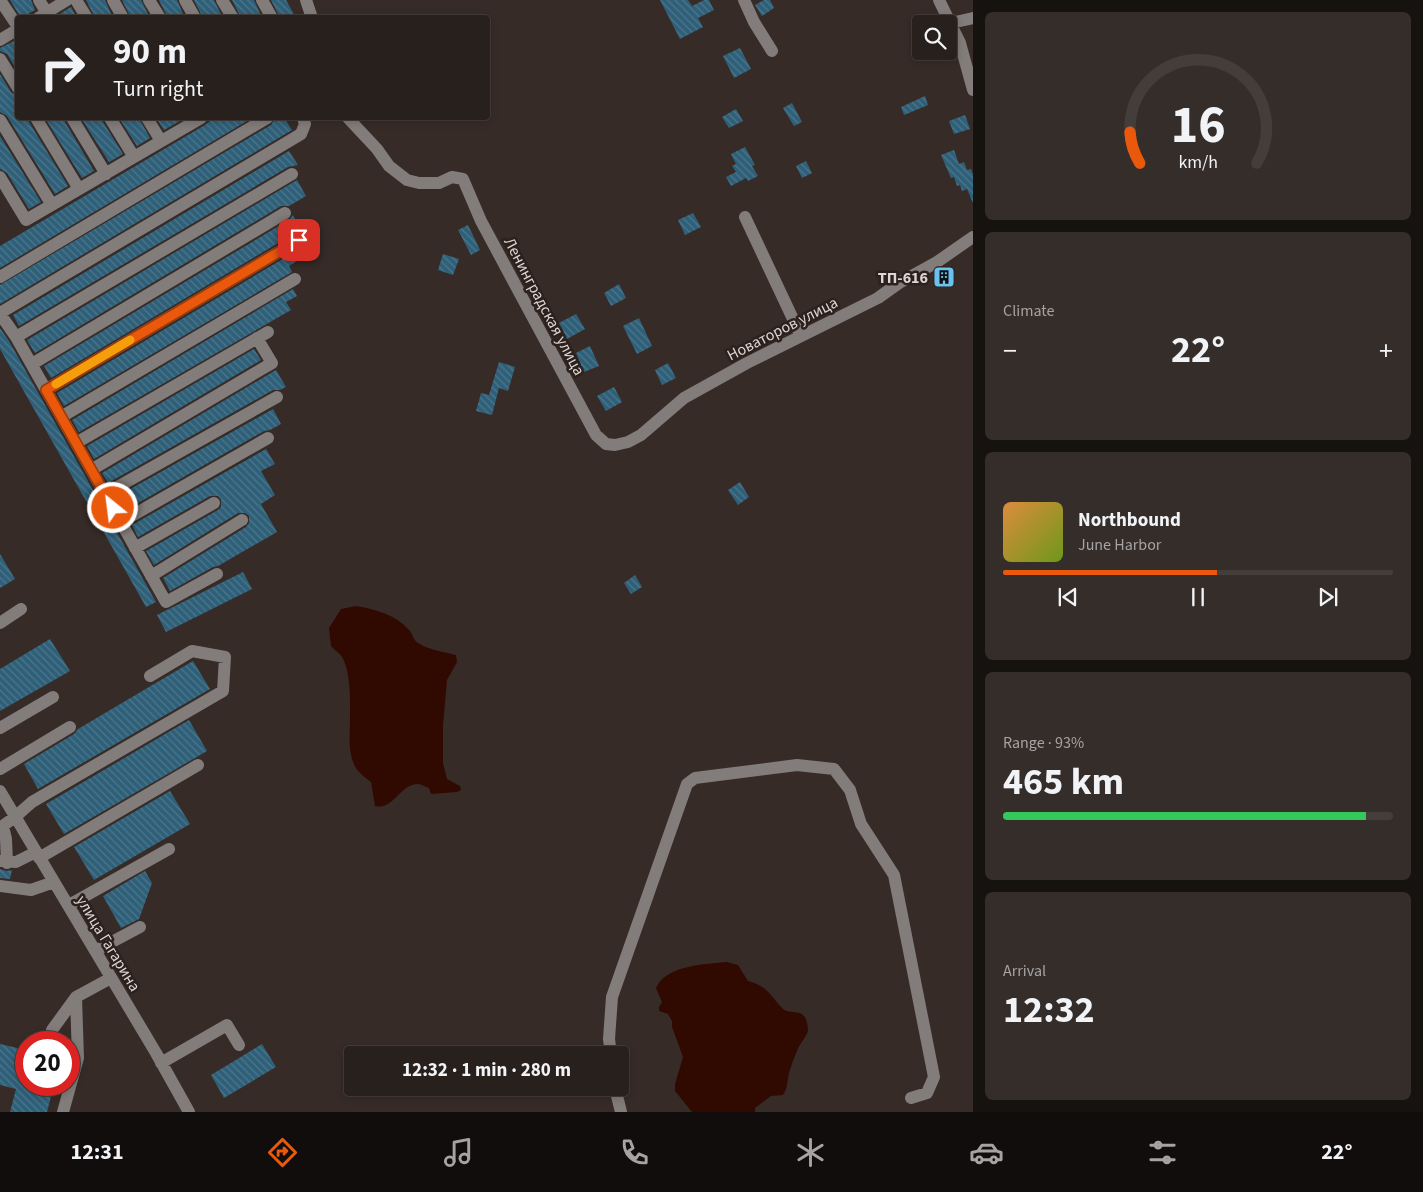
<!DOCTYPE html>
<meta charset="utf-8">
<style>
:root{--surface:#28201d;--page:#342d2a;--text:#f1f3f6;--muted:#a5a3a4;--line:#443e3b;--accent:#ea580c}
body{margin:0;font-family:"Source Sans 3",sans-serif;background:var(--page);color:var(--text);height:100vh;display:flex;flex-direction:column;font-size:19px;white-space:nowrap}
*{box-sizing:border-box;margin:0}
p{font-size:16px;color:var(--muted)}
.icon{flex:none;width:28px;height:28px;fill:none;stroke:currentColor;stroke-width:2;stroke-linecap:round;stroke-linejoin:round}
.map{position:relative;flex:1;overflow:hidden}
.details{display:flex;flex-direction:column;gap:12px;padding:12px;background:#161210;width:450px}
.details>*{flex:none}
.guide{position:absolute;left:15px;top:15px;width:475px;height:105px;border-radius:5px;box-shadow:0 2px 8px #0003,0 0 0 1px var(--line);background:#28201d;color:var(--text);overflow:hidden}
.fabs{position:absolute;left:912px;top:15px;display:grid;gap:10px}
.fabs a{display:grid;place-items:center;width:45px;height:45px;border-radius:5px;background:var(--surface);box-shadow:0 2px 8px #0003,0 0 0 1px var(--line);font-size:25px}
.speed{position:absolute;left:15px;top:1031px;display:flex;gap:10px;font-size:25px;font-weight:700;text-align:center}
.speed>*{display:grid;place-content:center;width:65px;height:65px;border-radius:50%;background:var(--surface);box-shadow:0 2px 8px #0003,0 0 0 1px var(--line);line-height:1}
.speed .limit{border:8px solid #d22;background:#fff;color:#111}
.pin{position:absolute;display:grid;place-items:center;width:42px;height:42px;color:#fff;margin:-21px;border-radius:10px;box-shadow:0 2px 8px #0006}
.me{position:absolute;width:55px;margin:-28px;rotate:331deg;stroke-linejoin:round;filter:drop-shadow(0 0 4px #0008)}
.turn{display:flex;align-items:center;gap:18px;height:105px;padding:0 15px;font-size:22px}
.turn .icon{width:65px;height:65px;stroke-width:2.5}
.turn b{display:block;font-size:35px;line-height:42px}
.big{font-size:38px;font-weight:700;line-height:1.1}
.details .widget{flex:1;display:flex;flex-direction:column;justify-content:center;gap:8px;min-width:0;padding:0 18px;border-radius:8px;background:var(--page)}
.details .dial{align-items:center;gap:0}
.dial svg{height:130px;overflow:visible;fill:none;stroke:var(--line);stroke-width:7;stroke-linecap:round;text-anchor:middle}
.dial text{fill:var(--text);stroke:none}
.song{display:flex;align-items:center;gap:15px}
.cover{width:60px;height:60px;border-radius:8px;background:linear-gradient(135deg,hsl(30 70% 55%),hsl(80 70% 35%))}
.played{height:5px;border-radius:2px;background:linear-gradient(90deg,var(--accent) 55%,var(--line) 55%)}
.keys{display:flex;justify-content:space-around;direction:ltr}
.heat{display:flex;justify-content:space-between;align-items:center;font-size:28px;direction:ltr}
.charge{height:8px;border-radius:4px;background:linear-gradient(90deg,#34c759 93%,var(--line) 0)}
.trip{position:absolute;left:344px;top:1046px;width:285px;height:50px;border-radius:5px;background:var(--surface);box-shadow:0 2px 8px #0003,0 0 0 1px var(--line);font-weight:700;line-height:50px;text-align:center}
.dock{display:flex;height:80px;justify-content:space-around;align-items:center;background:#100d0c;color:var(--muted)}
.dock .icon{width:35px;height:35px}
.dock .current{color:var(--accent)}
.dock b{font-size:22px;color:var(--text)}
main{display:flex;flex:1;min-height:0}
.map>svg:first-child{display:block}
.water{fill:#300a00}
.building{fill:url(#building-back-hatch)}
.lines{fill:none;stroke-linecap:round;stroke-linejoin:round}
.minor{stroke:#827c7a;stroke-width:12}
.route-casing{stroke:#983908;stroke-width:12}
.route{stroke:#ea580c;stroke-width:9}
.slow{stroke:#f59e0b;stroke-width:9}
.labels{text-anchor:middle;stroke-width:5;stroke-linejoin:round;paint-order:stroke}
.poi-label{font-size:16px;font-weight:bold;fill:#dcd5d2;stroke:#2c211d;text-anchor:end}
.street-label{font-size:16px;fill:#dcd5d2;stroke:#2c211d}
</style>
<main>
<div class="map">
<svg width="973" height="1112" viewBox="0 0 973 1112">
<defs>
<pattern id="building-back-hatch" width="6" height="6" patternUnits="userSpaceOnUse" patternTransform="scale(1.25)"><rect width="6" height="6" fill="#2f6079"/><path d="M-1 5l2 2M0 0l6 6M5-1l2 2" fill="none" stroke="#4d768b"/></pattern>
</defs>
<rect width="100%" height="100%" fill="#362b27"/>
<path class="water" d="M356 606C375 609 396 615 409 630 413 634 413 640 418 643 429 650 444 652 456 655L457 662 447 680 443 725V763L447 779 460 786 461 790 457 792 431 794 429 788C426 787 421 784 418 784 400 784 393 811 375 806L371 782C364 777 356 771 353 762 348 748 350 734 350 719 350 701 351 678 344 661 341 653 336 652 331 646L329 628 341 609Z
M727 962 738 965 748 981C768 986 770 996 783 1009 789 1014 800 1010 804 1016 807 1019 808 1027 808 1031 806 1038 799 1044 797 1051 794 1058 791 1066 789 1073 787 1081 788 1088 783 1095L771 1096 755 1108V1112H692L675 1091V1084L683 1057 672 1027V1021L668 1014 659 1011V1007L662 1002 656 988C666 965 706 964 727 962Z"/>
<path class="building" d="M10 0H31L35 10 21 18Z
M86 0H105L113 18H95Z
M122 0H141L150 18H131Z
M159 0H177L185 18H168Z
M194 0H214L223 18H203Z
M232 0H254L262 18H241Z
M271 0H286L296 18H280Z
M660 0H688L692 6 704 0H709L714 10 698 18 703 27 680 39Z
M764 0H770L774 8 762 16 755 5Z
M71 7 77 18H58V15Z
M933 15 936 24H912V23Z
M18 39V72L7 54 0 51V48Z
M740 48 751 69 734 78 723 56Z
M0 74 11 92 18 96V118H28L29 122 68 186 55 194 7 116 0 112Z
M925 96 928 105 904 115 901 107Z
M792 103 802 122 794 126 783 108Z
M736 109 743 121 729 128 722 117Z
M965 115 970 129 954 134 949 121Z
M45 118H64L65 122 94 171 82 178Z
M81 118H102L103 122 123 154 109 162Z
M119 118H139L150 138 137 146Z
M156 118H178L180 121 164 130Z
M214 118H252L0 268V246L205 125Z
M275 118H284L292 130 0 304V285L271 125Z
M0 136 41 202 29 209 7 173 0 169Z
M745 147 755 165 752 166 758 176 748 181 746 178 731 186 726 177 736 172 732 166 736 164 731 154Z
M954 150 959 164 964 162 967 170 971 169 973 174V203L967 189 962 191 960 185 957 186 954 177 951 178 941 155Z
M289 151 298 165 288 167 19 326 13 315Z
M806 161 812 173 802 178 796 166Z
M297 180 306 196 289 206H281L35 353 27 340Z
M693 213 701 227 685 235 678 220Z
M293 215 302 233H295L51 378 44 366 289 220Z
M468 225 480 250 471 255 458 230Z
M298 250 302 258 289 266 292 272 64 406 57 393Z
M443 254 459 259 453 275 438 270Z
M619 284 626 298 611 306 604 293Z
M293 289 297 296 286 302 291 310 79 432 72 420Z
M576 314 585 329 567 339 559 323Z
M639 318 652 346 637 354 623 326Z
M0 328 9 341 156 602 146 607 0 349Z
M590 346 599 366 584 372 576 353Z
M254 349 261 360 94 459 87 446Z
M499 362 515 367 508 391 499 388 492 415 476 411 481 393 489 395Z
M668 363 676 378 662 385 655 370Z
M276 370 286 387 280 390H273L108 483 102 473Z
M614 387 622 402 606 411 597 396Z
M273 409 281 424 270 430 264 431 124 511 116 497Z
M266 449 275 464 261 471 275 495 261 504 277 532 218 566 213 567 170 591 163 578 246 527 249 523V516L245 513H238L154 565 146 551 218 510 221 507V499L218 496H210L138 537 132 525Z
M740 482 749 497 738 505 728 490Z
M0 554 15 579 0 588Z
M243 572 252 589 166 632 157 615Z
M635 575 642 587 631 594 624 583Z
M50 639 70 671 0 711V669Z
M193 661 210 689 38 789 24 764 74 734 78 729Z
M189 720 207 751 64 834 46 804Z
M170 791 190 824 94 880 74 847Z
M0 869 7 871 12 870 10 879 0 878Z
M145 871 152 883 139 919 121 928 103 896Z
M0 1044 26 1050V1085H54L47 1112H10L16 1089 0 1085Z
M262 1044 276 1067 224 1098 211 1075Z"/>
<g class="lines">
<path class="minor" d="M0 0 18 27
M39 0 50 18
M76 0 87 18
M113 0 123 18
M149 0 160 18
M185 0 195 18
M222 0 233 18
M262 0 272 18
M306 0 312 18
M744 0 754 22 772 51
M939 0 960 43 973 90
M38 18 67 0
M951 23 973 18
M0 40 18 29
M0 59 18 88
M36 118 79 189
M72 118 106 174
M110 118 134 157
M147 118 161 141
M348 118 377 149 389 166 407 180 419 183H439L452 177 463 179 481 221 596 435 606 444 615 445 628 442 641 435 684 398 747 363 878 298 899 283 937 262 973 237
M0 120 52 205
M0 177 26 220 201 118
M745 217 801 336
M0 277 267 118
M0 313 301 134 305 124 303 118
M0 317 5 321 16 337 166 602 217 574
M16 337 292 174
M32 364 285 213
M46 390 299 240
M61 417 295 279
M76 443 268 332
M91 470 272 363 257 338
M105 494 277 397
M121 522 268 438
M135 548 214 503
M151 576 242 520
M0 623 21 609
M0 728 53 697
M0 769 70 727
M0 791 156 1053 189 1112
M3 826 6 839 7 863
M0 828 15 817 32 802 223 691 225 657 192 651 150 676
M39 858 198 765
M0 861 16 862 36 852
M0 886 31 890 54 882
M69 905 169 849
M95 951 140 927
M52 1030 76 997 111 978
M611 1055 609 1039 612 997 687 784 695 778 797 765 834 769 850 790 861 824 894 875 934 1077 927 1093 911 1098
M161 1063 227 1025 239 1045
M615 1088 621 1112
M63 1112 78 1058 76 997"/>
</g>
<g class="lines">
<g class="route-casing">
<path id="route" d="M113 508 46 390 299 240"/>
</g>
<use href="#route" class="route"/>
<path class="slow" d="M56 384 130 340"/>
</g>
<defs>
<g id="building-square" transform="scale(1.125)"><rect x="-9" y="-9" width="18" height="18" rx="4" fill="#69c3f1" stroke="#2c211d"/><path d="M-4-6H4V6H1V3H-1V6H-4ZM-2.5-4.3h1.7v1.8h-1.7ZM.8-4.3h1.7v1.8H.8ZM-2.5-1h1.7V.8h-1.7ZM.8-1h1.7V.8H.8Z" fill="#111"/></g>
</defs>
<g fill-rule="evenodd">
<use href="#building-square" x="944" y="277"/>
</g>
<g class="labels">
<g class="poi-label">
<text x="928" y="283">ТП-616</text>
</g>
<g class="street-label">
<text transform="translate(545 306) rotate(62)" y="6">Ленинградская улица</text>
<text transform="translate(782 328) rotate(-27)" y="6">Новаторов улица</text>
<text transform="translate(109 943) rotate(59)" y="6">улица Гагарина</text>
</g>
</g>
</svg>
<div class="fabs">
<a><svg class="icon" aria-label="search" viewBox="0 0 24 24"><circle cx="10" cy="10" r="6"/><path d="M15 15l6 6"/></svg></a>
</div>
<div class="speed"><div class="limit">20</div></div>
<div class="pin" style="left:299px;top:240px;background:#d93025"><svg class="icon" aria-label="arrive" viewBox="0 0 24 24"><path d="M6 21V4h12l-3 4 3 4H6"/></svg></div>
<svg class="me" style="left:113px;top:508px" viewBox="-20 -20 40 40"><circle r="17" fill="#ea580c" stroke="#fff" stroke-width="3"/><path d="M0-11L8 9 0 5-8 9z" fill="#fff"/></svg>
<div class="trip">12:32 · 1 min · 280 m</div>
<div class="guide">
<div class="turn"><svg class="icon" aria-label="right" viewBox="0 0 24 24"><path d="M7 20v-9h11M14 6l5 5-5 5"/></svg><div><b>90 m</b>Turn right</div></div>
</div>
</div>
<section class="details">
<div class="widget dial"><svg viewBox="0 0 100 80">
<path d="M14 69A42 42 0 1 1 86 69"/>
<path d="M14 69A42 42 0 0 1 8 50" stroke="#ea580c"/>
<text x="50" y="56" font-size="32" font-weight="700">16</text>
<text x="50" y="72" font-size="11">km/h</text>
</svg></div>
<div class="widget"><p>Climate</p>
<div class="heat"><a>−</a><b class="big">22°</b><a>+</a></div>
</div>
<div class="widget">
<div class="song"><i class="cover"></i><div><b>Northbound</b><p>June Harbor</p></div></div>
<div class="played"></div>
<div class="keys"><svg class="icon" aria-label="previous" viewBox="0 0 24 24"><path d="M18 5L8 12l10 7zM5 5v14"/></svg><svg class="icon" aria-label="pause" viewBox="0 0 24 24"><path d="M8 5v14M16 5v14"/></svg><svg class="icon" aria-label="next" viewBox="0 0 24 24"><path d="M6 5l10 7-10 7zM19 5v14"/></svg></div>
</div>
<div class="widget"><p>Range · 93%</p><b class="big">465 km</b><div class="charge"></div></div>
<div class="widget"><p>Arrival</p><b class="big">12:32</b></div>
</section>
</main>
<nav class="dock">
<b>12:31</b>
<svg class="icon current" aria-label="directions" viewBox="0 0 24 24"><path d="M12 3l9 9-9 9-9-9zM9 14v-3h6M13 9l2 2-2 2"/></svg>
<svg class="icon" aria-label="music" viewBox="0 0 24 24"><path d="M9 18V5l10-2v13"/><circle cx="6" cy="18" r="3"/><circle cx="16" cy="16" r="3"/></svg>
<svg class="icon" aria-label="phone" viewBox="0 0 24 24"><path d="M5 4h4l2 5-3 2q2 4 5 5l2-3 5 2v4C11 20 4 13 5 4z"/></svg>
<svg class="icon" aria-label="climate" viewBox="0 0 24 24"><path d="M12 3v18M4 7l16 10M4 17L20 7"/></svg>
<svg class="icon" aria-label="car" viewBox="0 0 24 24"><path d="M5 17H2v-5l4-1 3-4h7l3 4 3 1v5h-3M9 17h6M6 11h13"/><circle cx="7" cy="17" r="2"/><circle cx="17" cy="17" r="2"/></svg>
<svg class="icon" aria-label="filters" viewBox="0 0 24 24"><path d="M4 7h16M4 17h16"/><circle cx="9" cy="7" r="2"/><circle cx="15" cy="17" r="2"/></svg>
<b>22°</b>
</nav>
